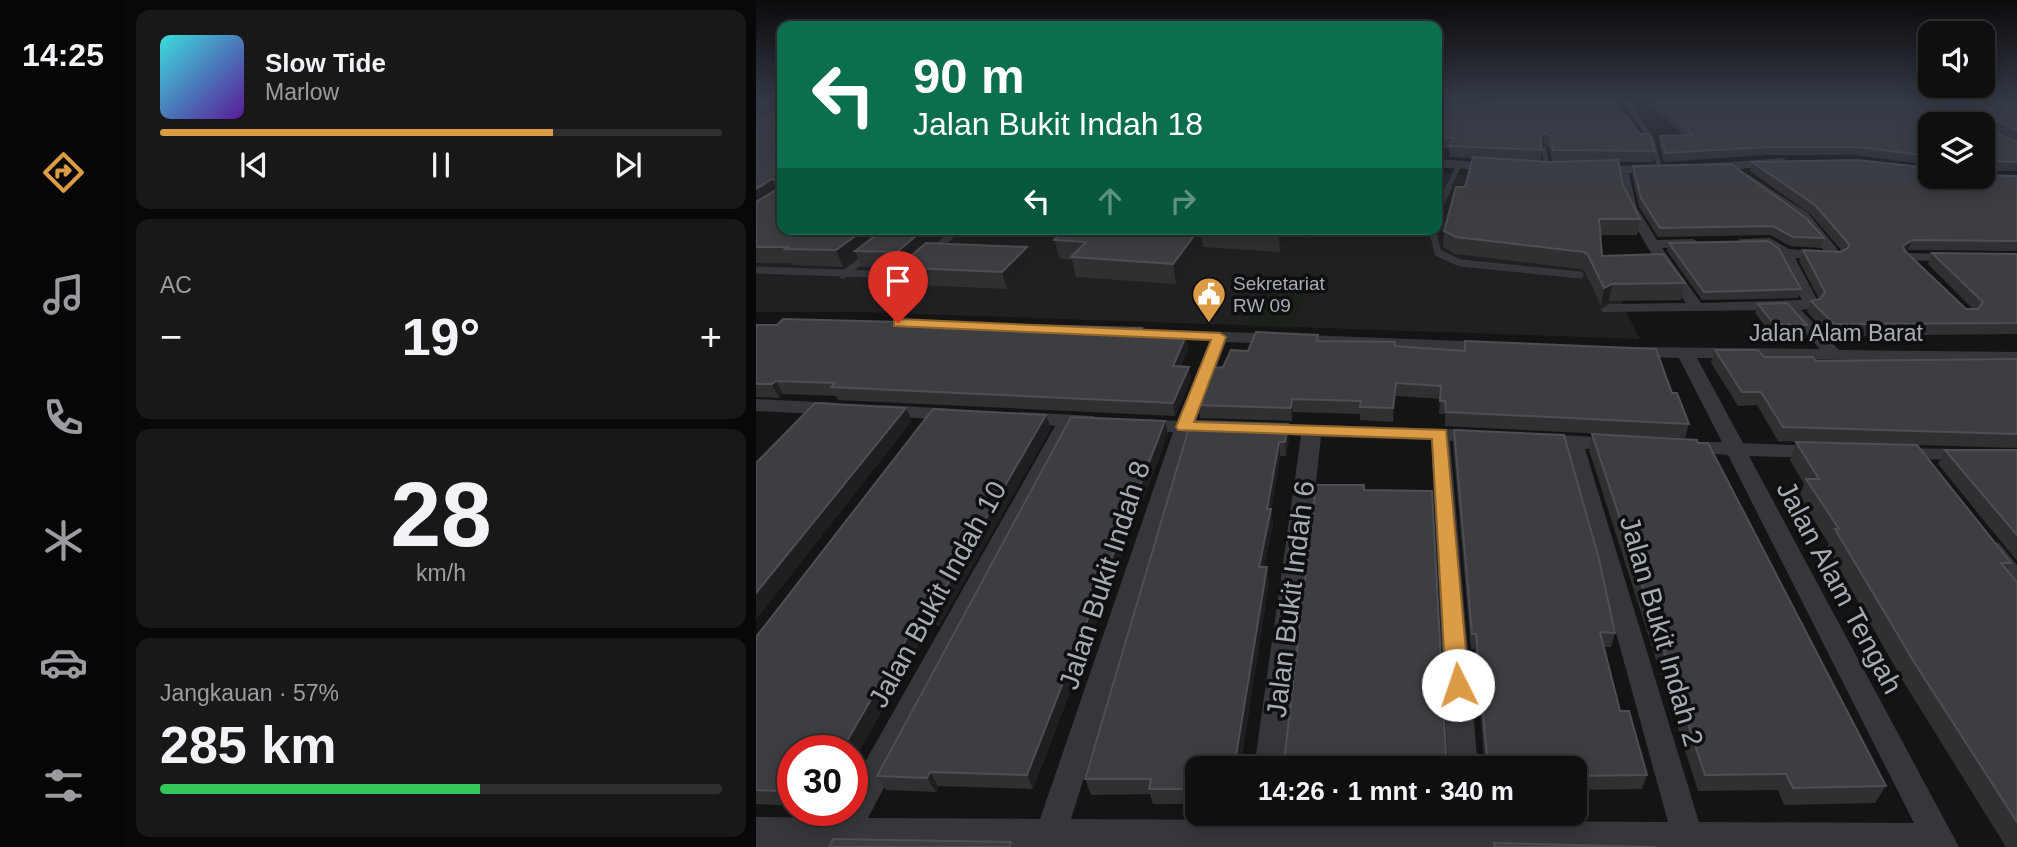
<!DOCTYPE html>
<html lang="id">
<meta charset="utf-8">
<style>
:root{--surface:#0f0f10;--page:#181819;--text:#f1f3f6;--muted:#9b9c9f;--line:#2f2f30;--accent:#dc9c46}
body{margin:0;font-family:Helvetica,sans-serif;background:var(--page);color:var(--text);height:100vh;display:flex;flex-direction:column;font-size:26px;white-space:nowrap}
*{box-sizing:border-box;margin:0}
p{font-size:23px;color:var(--muted)}
.icon{flex:none;width:38px;height:38px;fill:none;stroke:currentColor;stroke-width:2;stroke-linecap:round;stroke-linejoin:round}
.map{position:relative;flex:1;overflow:hidden}
.drawer{display:flex;flex-direction:column;gap:10px;padding:10px;background:#080809;width:630px}
.drawer>*{flex:none}
.hud{position:absolute;left:21px;top:21px;width:665px;height:214px;border-radius:14px;box-shadow:0 4px 18px #0003,0 0 0 2px var(--line);background:#0b6e4f;color:#fff;overflow:hidden}
.buttons{position:absolute;left:1162px;top:21px;display:grid;gap:14px}
.buttons a{display:grid;place-items:center;width:77px;height:77px;border-radius:14px;background:var(--surface);box-shadow:0 4px 18px #0003,0 0 0 2px var(--line);font-size:35px}
.speed{position:absolute;left:21px;top:735px;display:flex;gap:14px;font-size:35px;font-weight:700;text-align:center}
.speed>*{display:grid;place-content:center;width:91px;height:91px;border-radius:50%;background:var(--surface);box-shadow:0 4px 18px #0003,0 0 0 2px var(--line);line-height:1}
.speed .limit{border:10px solid #d22;background:#fff;color:#111}
.pin{position:absolute;display:grid;place-items:center;width:60px;height:60px;color:#fff;margin:-72px -30px;border-radius:50% 50% 50% 0;rotate:-45deg;box-shadow:0 0 7px #0007}
.pin .icon{rotate:45deg}
.me{position:absolute;width:77px;margin:-38px;rotate:356deg;stroke-linejoin:round;filter:drop-shadow(0 0 5px #0008)}
.turn{display:flex;align-items:center;gap:24px;height:147px;padding:0 21px;font-size:32px}
.turn .icon{width:91px;height:91px;stroke-width:2.5}
.turn b{display:block;font-size:49px;line-height:60px}
.lanes{display:flex;align-items:center;height:66px;padding:0 21px;background:#0003;justify-content:center;gap:35px;direction:ltr}
.lanes .off{opacity:.35}
.big{font-size:52px;font-weight:700;line-height:1.1}
.drawer .widget{flex:1;display:flex;flex-direction:column;justify-content:center;gap:10px;min-width:0;padding:0 24px;border-radius:14px;background:var(--page)}
.drawer .dial{align-items:center;gap:0}
.dial b{font-size:91px;line-height:1}
.song{display:flex;align-items:center;gap:21px}
.cover{width:84px;height:84px;border-radius:10px;background:linear-gradient(135deg,hsl(180 70% 55%),hsl(270 70% 35%))}
.played{height:7px;border-radius:4px;background:linear-gradient(90deg,var(--accent) 70%,var(--line) 70%)}
.keys{display:flex;justify-content:space-around;direction:ltr}
.heat{display:flex;justify-content:space-between;align-items:center;font-size:38px;direction:ltr}
.charge{height:10px;border-radius:5px;background:linear-gradient(90deg,#34c759 57%,var(--line) 0)}
.trip{position:absolute;left:429px;top:756px;width:402px;height:70px;border-radius:14px;background:var(--surface);box-shadow:0 4px 18px #0003,0 0 0 2px var(--line);font-weight:700;line-height:70px;text-align:center}
main{display:flex;flex:1;min-height:0}
.tab-bar{display:flex;flex-direction:column;width:126px;justify-content:space-around;align-items:center;background:#060606;color:var(--muted)}
.tab-bar .icon{width:49px;height:49px}
.tab-bar .selected{color:var(--accent)}
.tab-bar b{font-size:32px;color:var(--text)}
.map>svg:first-child{display:block}
.built{fill:#202022}
.green{fill:#1b201b}
.lines{fill:none;stroke-linecap:round;stroke-linejoin:round}
.service-far1{stroke:#35373a;stroke-width:5}
.service{stroke:#35373a;stroke-width:7}
.minor{fill:#35373a;fill-rule:evenodd}
.tertiary{fill:#35373a;fill-rule:evenodd}
.wall{fill:#303033;fill-rule:evenodd}
.shaded-wall{fill:#1f1f21}
.building{fill:#3d3e41;stroke:#4d4f53;stroke-width:2}
.route{fill:#dc9c46;stroke:#8f652e;stroke-width:2}
.labels{text-anchor:middle;stroke-width:7;stroke-linejoin:round;paint-order:stroke}
.far-poi-label{font-size:19px;fill:#a7acb4;stroke:#0f0f10;text-anchor:start}
.street-label{font-size:23px;fill:#a7acb4;stroke:#0f0f10}
.near-street-label{font-size:28px;fill:#a7acb4;stroke:#0f0f10}
</style>
<main>
<nav class="tab-bar">
<b>14:25</b>
<svg class="icon selected" aria-label="directions" viewBox="0 0 24 24"><path d="M12 3l9 9-9 9-9-9zM9 14v-3h6M13 9l2 2-2 2"/></svg>
<svg class="icon" aria-label="music" viewBox="0 0 24 24"><path d="M9 18V5l10-2v13"/><circle cx="6" cy="18" r="3"/><circle cx="16" cy="16" r="3"/></svg>
<svg class="icon" aria-label="phone" viewBox="0 0 24 24"><path d="M5 4h4l2 5-3 2q2 4 5 5l2-3 5 2v4C11 20 4 13 5 4z"/></svg>
<svg class="icon" aria-label="climate" viewBox="0 0 24 24"><path d="M12 3v18M4 7l16 10M4 17L20 7"/></svg>
<svg class="icon" aria-label="car" viewBox="0 0 24 24"><path d="M5 17H2v-5l4-1 3-4h7l3 4 3 1v5h-3M9 17h6M6 11h13"/><circle cx="7" cy="17" r="2"/><circle cx="17" cy="17" r="2"/></svg>
<svg class="icon" aria-label="filters" viewBox="0 0 24 24"><path d="M4 7h16M4 17h16"/><circle cx="9" cy="7" r="2"/><circle cx="15" cy="17" r="2"/></svg>
</nav>
<section class="drawer">
<div class="widget">
<div class="song"><i class="cover"></i><div><b>Slow Tide</b><p>Marlow</p></div></div>
<div class="played"></div>
<div class="keys"><svg class="icon" aria-label="previous" viewBox="0 0 24 24"><path d="M18 5L8 12l10 7zM5 5v14"/></svg><svg class="icon" aria-label="pause" viewBox="0 0 24 24"><path d="M8 5v14M16 5v14"/></svg><svg class="icon" aria-label="next" viewBox="0 0 24 24"><path d="M6 5l10 7-10 7zM19 5v14"/></svg></div>
</div>
<div class="widget"><p>AC</p>
<div class="heat"><a>−</a><b class="big">19°</b><a>+</a></div>
</div>
<div class="widget dial"><b>28</b><p>km/h</p></div>
<div class="widget"><p>Jangkauan · 57%</p><b class="big">285 km</b><div class="charge"></div></div>
</section>
<div class="map">
<svg width="1261" height="847" viewBox="0 0 1261 847">
<rect width="100%" height="100%" fill="#141415"/>
<path class="built" d="M0 158 26 229H681V173L804 180 884 339 104 312H0Z"/>
<path class="green" d="M506 290 549 292 536 328 490 325Z"/>
<g class="lines">
<path class="service-far1" d="M870 101 896 140 904 169
M727 115 733 111 729 101
M788 149 792 170
M692 188 703 165"/>
<path class="service" d="M681 211 693 186
M676 229 682 253 704 263 824 275
M520 232 555 234 571 229
M176 252 202 229
M0 270 148 275
M87 275 114 254"/>
<path class="minor" d="M866 167 872 170 881 208 901 240 937 239 944 243 937 247 906 248 945 303 1046 300 1023 255 1011 246 983 245V239L1014 238 1033 249 1069 252 1042 219 989 182V176L993 175 1052 213 1087 256 1080 260 1039 258 1063 303 1058 308 1045 310 1083 350 1261 352V362L941 358 987 443 1060 446 1067 448 1070 452 1067 456 1060 458 993 456 1203 847H0V817L78 818 82 810H96V785L299 426 258 422 255 418 265 412 337 416 347 422 337 428 318 427 112 818 284 819 417 432 384 431 374 425 384 419 421 421 454 341 357 337 355 333 363 328 735 342 743 347 735 352 470 342 440 421 459 422 469 428 459 434 436 433 315 819 491 820 492 814H522V820L696 821V814H726L727 821 912 822 809 447 779 444 776 440 779 436 786 434 858 438 865 440 868 444 865 448 829 449 943 822 1158 823 972 455 923 451 920 447 923 443 966 442 923 358 877 357 868 352 877 347 1064 349 1028 310 847 312 845 309 853 304 930 303 903 267 869 208 860 170Z
M1152 253 1200 254 1207 258 1200 262 1147 260 1145 257Z
M0 399 82 403 91 409 82 415 0 411Z
M126 405 200 409 209 415 200 421 119 415 117 411 119 407Z
M507 423 721 430 728 432 731 436 728 440 694 441 722 768H692L675 440 565 437 528 768H498L545 436 500 433 497 429Z
M1143 448 1261 450V462L1136 458 1133 454 1136 450Z
M1235 541 1243 543 1261 565V591L1252 588 1223 549 1227 543Z"/>
<path class="tertiary" d="M1027 158 1034 162 1032 165 945 172 938 168 945 164Z
M681 159 748 164 755 168 748 172 681 167Z
M909 165 914 166 916 169 914 172 829 174 822 170 829 166Z"/>
</g>
<path class="wall" d="M0 101H26V229H192L176 243 275 264 251 289 140 284 134 268 106 267 101 256 87 267 37 265 36 263H0Z
M681 101H727V108H735L736 106 734 101H857L899 151 897 162H862L867 185 884 219 881 235H844L846 256 929 283 925 300 853 301 845 306 829 272 825 269 699 254 687 247 688 231 709 187 716 158 693 157V148H683V141H681ZM788 144 793 147 796 162 785 161 786 146Z
M890 101H1228L1261 112V140L1237 130 1235 131 1261 141V171H1227V124H1174V165L1098 155H1010L908 162 903 144 904 136 927 135Z
M1231 101H1261V111Z
M996 162 1174 177 1261 176V251L1152 250 1150 252 1210 309H1217L1172 264 1176 253 1261 254V334L1074 336 1051 312 1055 301 1063 299 1043 261 1047 250 1084 252 1086 251 1055 215 994 171Z
M877 166 1068 238 1065 248 1034 246 1014 235 902 237 883 207 876 175Z
M309 229H531L532 239 524 252 447 247 420 284 320 277 316 260 304 259 298 240Z
M913 243 1045 289 1042 298 946 300 911 251Z
M1002 304 1051 325 1048 335 1015 334 999 313Z
M0 325 386 328 387 335 430 336 432 349 425 366 433 367 435 380 419 416 82 400 80 396 27 394 23 398 0 397Z
M562 341 639 346 916 393 933 424 929 438 689 426V414H683L684 399 640 396 637 422 604 420V414L537 412 536 421 444 418 442 405 492 351Z
M959 350 1008 357 1060 361 1261 359V448L1161 445 1255 563 1251 570 1261 582V847H1250L1147 681 1071 547 1073 544 1043 497 1048 484 1034 460 1040 442 1132 444 1022 441 1001 405 982 406 955 363Z
M409 421 412 434 277 789 182 786 180 792 130 790 121 776Z
M532 424 533 438 530 456H524L515 510 517 524 508 567 513 582 484 768H441V804H397L394 794 335 795 329 779Z
M295 428 183 626 176 622 96 763V751H37V806L0 804V637Z
M698 430 859 633 855 647H848L864 711 891 775 886 789 819 790V768H729L719 649H715L697 444Z
M836 434 1130 786 1119 803 1028 805 1022 790 942 791 833 450Z
M1189 450H1261V561L1182 464Z
M608 490 694 763 693 768H529L528 762Z"/>
<path class="shaded-wall" d="M1241 121 1237 130 1228 134 1232 126Z
M789 133 788 144 783 148 784 137Z
M16 179 23 194 0 208V189Z
M109 229H136L99 251 101 256 87 267 80 250Z
M168 229H192L148 268H146L141 252Z
M443 229H444L447 247 420 284 417 264Z
M525 229H531L532 239 524 252 523 233Z
M1156 240 1152 250 1142 256 1147 246Z
M271 247 275 264 251 289 246 272Z
M856 284 853 301 845 306 848 288Z
M430 336 432 349 419 379 417 366Z
M433 367 435 380 419 416 417 403Z
M20 381 27 394 23 398 16 384Z
M640 383V396L637 422V408Z
M536 399 537 412 536 421 535 408Z
M150 408 156 421 0 620V593Z
M290 415 295 428 183 626 176 611Z
M409 421 412 434 277 789 271 775Z
M532 424 533 438 530 456 529 442Z
M523 442 524 456 515 510 517 524 505 582 503 567 511 509Z
M511 567 513 582 484 768H478Z
M169 607 176 622 96 763V751H85Z
M174 772 182 786 180 792 171 778Z"/>
<path class="building" d="M0 101H26V179L24 180 16 179 0 189V117L22 116 23 106 21 104H0Z
M739 101H857L884 134H894L899 151 797 150 794 136 789 133 784 137 786 150 693 146 698 138 683 137 684 130H681V110L735 108Z
M900 101H1228L1261 112V130L1241 121 1232 126 1235 131 1261 141V162L1231 161 1228 165H1227V124H1174V156L1101 147H1012L909 153 904 136 937 135Z
M717 157 794 162 862 160 867 185 884 219H843L846 256 907 254 929 283 856 284 848 288 832 255 828 252 700 237 688 231 700 187H709Z
M1101 160 1174 168V177H1227V175L1261 176V241L1156 240 1147 246 1149 251 1210 309H1222L1227 302 1176 253 1261 254V323L1078 324 1055 301 1064 299 1069 292 1047 250 1084 252 1092 248 1093 244 1059 205 996 162Z
M975 164 1050 218 1068 238 1037 237 1017 226 904 228 885 198 877 166Z
M25 187H26V229H109L80 250 29 249 32 247H0V202Z
M128 229H168L141 252 99 251Z
M309 229H443L417 264 315 257 330 242 298 240Z
M466 229H525L523 233Z
M1012 241 1023 249 1045 289 948 292 913 243Z
M170 243 271 247 246 272 134 267 147 263Z
M1031 303 1051 325 1018 324 1002 304Z
M27 319 386 328 382 335 430 336 417 366 433 367 417 403 75 387 79 383 20 381 16 384H0V325H21Z
M500 332 562 335 561 341 639 342V346L709 351V341L900 349 916 393H921L933 424 690 412 689 401H684L685 386 640 383 637 408 604 407 605 401 536 399 535 408 442 405 456 368 467 367 475 350 492 351Z
M959 350H1002L1008 357H1057L1060 361 1261 359V434L1027 427 1005 392H986Z
M59 403 150 408 0 593V463Z
M177 409 290 415 176 611 169 607 85 751H37V792L0 790V637Z
M315 417 409 421 271 775 174 772 171 778 121 776Z
M435 421 532 424 529 442H523L511 509H515L503 567H511L478 768H441V789H393L395 779H329Z
M698 430 808 435 843 559 859 633 844 632 864 711H873L891 775 819 776V768H732L720 634H716Z
M836 434 941 440 942 443H952L1130 786 1037 788 1030 774 949 775Z
M1040 442 1161 445 1255 563H1245L1261 582V822L1158 662 1079 529H1083L1050 479H1063Z
M1189 450H1261V535Z
M560 485H608V490L676 491 690 754 694 763 528 762Z
M77 839 255 842 253 847H73Z
M738 843 900 847H739Z"/>
<linearGradient id="sky" x2="0" y2="1"><stop stop-color="#0b0b0c"/><stop offset="0.46" stop-color="#343a46"/><stop offset="1" stop-color="#343a46" stop-opacity="0"/></linearGradient>
<rect width="1261" height="219" fill="url(#sky)"/>
<path class="route" d="M142 319 464 333 470 337 438 422 690 430 713 685 710 691 702 694 694 691 690 685 676 439 422 430 420 427 455 340 138 326V320Z"/>
<defs>
<g id="civic-pin" transform="scale(1.75)"><path d="M0 17L-7.5 6A9.5 9.5 0 1 1 7.5 6Z" fill="#dc9c46" stroke="#0f0f10"/><path d="M-.6-6.5H3V-4.5H.6V-3L4-1V1h2V6H-6V1h2V-1L-.6-3ZM-1.2 2.5V6h2.4V2.5Z" fill="#fff"/></g>
</defs>
<g fill-rule="evenodd">
<use href="#civic-pin" x="453" y="294"/>
</g>
<g class="labels">
<g class="far-poi-label">
<text x="477" y="290">Sekretariat<tspan x="477" dy="22">RW 09</tspan></text>
</g>
<g class="street-label">
<text x="1080" y="341">Jalan Alam Barat</text>
</g>
<g class="near-street-label">
<text transform="translate(348 575) rotate(-72)" y="10">Jalan Bukit Indah 8</text>
<text transform="translate(1084 587) rotate(62)" y="10">Jalan Alam Tengah</text>
<text transform="translate(181 594) rotate(-61)" y="10">Jalan Bukit Indah 10</text>
<text transform="translate(534 599) rotate(-83)" y="10">Jalan Bukit Indah 6</text>
<text transform="translate(906 631) rotate(74)" y="10">Jalan Bukit Indah 2</text>
</g>
</g>
</svg>
<div class="buttons">
<a><svg class="icon" aria-label="sound" viewBox="0 0 24 24"><path d="M4 9h4l5-4v14l-5-4H4zM17 9q2 3 0 6"/></svg></a>
<a><svg class="icon" aria-label="layers" viewBox="0 0 24 24"><path d="M12 4l9 5-9 5-9-5zM3 14l9 5 9-5"/></svg></a>
</div>
<div class="speed"><div class="limit">30</div></div>
<div class="pin" style="left:142px;top:323px;background:#d93025"><svg class="icon" aria-label="arrive" viewBox="0 0 24 24"><path d="M6 21V4h12l-3 4 3 4H6"/></svg></div>
<svg class="me" style="left:702px;top:685px" viewBox="-20 -20 40 40"><circle r="19" fill="#fff"/><path d="M0-13L10 11 0 6-10 11z" fill="#dc9c46"/></svg>
<div class="trip">14:26 · 1 mnt · 340 m</div>
<div class="hud">
<div class="turn"><svg class="icon" aria-label="left" viewBox="0 0 24 24"><path d="M17 20v-9H6M10 6l-5 5 5 5"/></svg><div><b>90 m</b>Jalan Bukit Indah 18</div></div>
<div class="lanes"><svg class="icon" aria-label="left" viewBox="0 0 24 24"><path d="M17 20v-9H6M10 6l-5 5 5 5"/></svg><svg class="icon off" aria-label="ahead" viewBox="0 0 24 24"><path d="M12 20V5M6 11l6-6 6 6"/></svg><svg class="icon off" aria-label="right" viewBox="0 0 24 24"><path d="M7 20v-9h11M14 6l5 5-5 5"/></svg></div>
</div>
</div>
</main>
